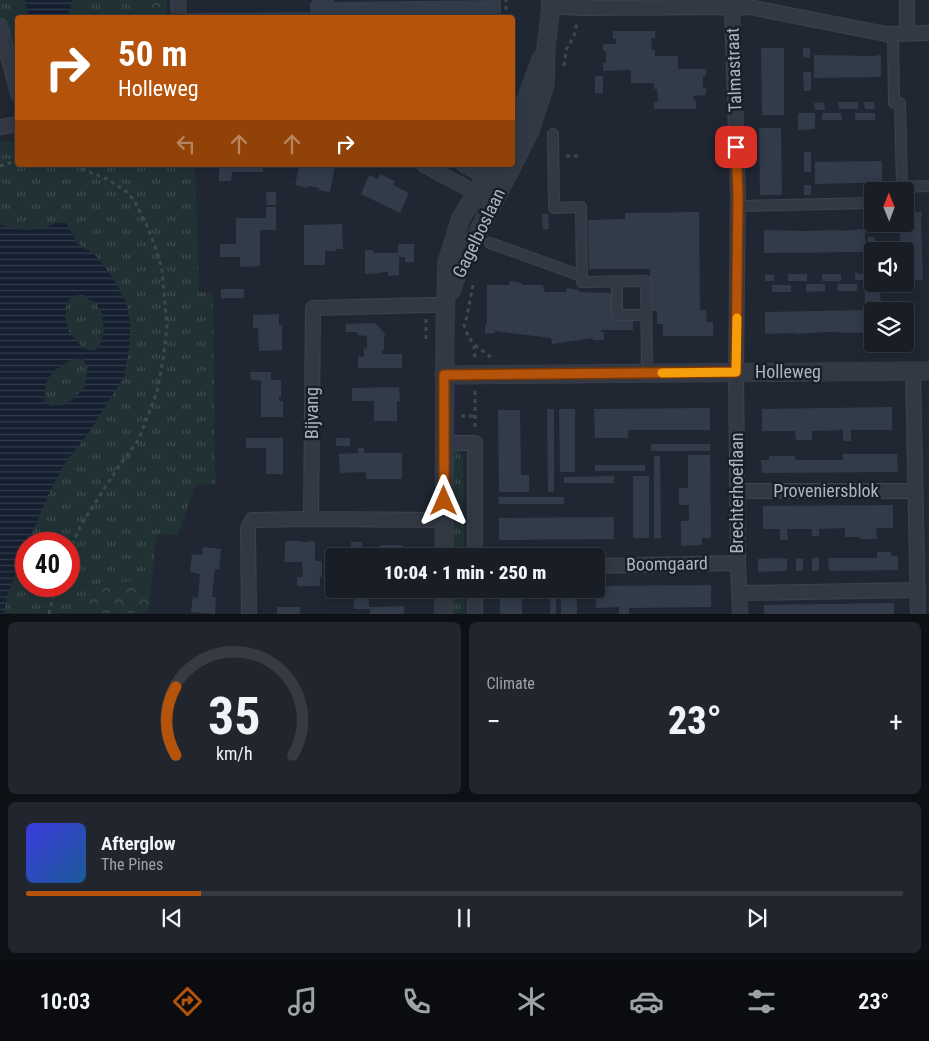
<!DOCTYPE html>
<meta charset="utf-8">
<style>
:root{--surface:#181d26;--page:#21262e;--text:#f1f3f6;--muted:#9fa2a7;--line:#363b43;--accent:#b45309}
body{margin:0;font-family:"Roboto Condensed",sans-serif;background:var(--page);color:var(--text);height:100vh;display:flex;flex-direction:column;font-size:19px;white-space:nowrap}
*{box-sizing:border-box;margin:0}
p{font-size:16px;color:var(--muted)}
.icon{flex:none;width:28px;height:28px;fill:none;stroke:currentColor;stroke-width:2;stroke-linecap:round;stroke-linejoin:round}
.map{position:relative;height:614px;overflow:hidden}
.side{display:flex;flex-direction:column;gap:8px;padding:8px;background:#0d1015;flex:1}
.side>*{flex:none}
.guide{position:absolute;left:15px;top:15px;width:500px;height:152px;border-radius:5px;box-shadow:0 2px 12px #0003,0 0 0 1px var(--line);background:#b45309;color:#fff;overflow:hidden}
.needle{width:32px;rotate:359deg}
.controls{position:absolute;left:864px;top:182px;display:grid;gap:10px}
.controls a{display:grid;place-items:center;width:50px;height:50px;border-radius:5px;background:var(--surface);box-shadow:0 2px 12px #0003,0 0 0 1px var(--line);font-size:25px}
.speed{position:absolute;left:15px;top:532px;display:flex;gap:10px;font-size:25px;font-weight:700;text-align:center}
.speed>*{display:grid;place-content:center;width:65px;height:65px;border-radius:50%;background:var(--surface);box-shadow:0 2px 12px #0003,0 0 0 1px var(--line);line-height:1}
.speed .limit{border:8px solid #d22;background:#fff;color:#111}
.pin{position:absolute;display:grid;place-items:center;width:42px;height:42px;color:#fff;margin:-21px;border-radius:10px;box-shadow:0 2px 8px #0006}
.me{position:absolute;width:55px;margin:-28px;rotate:0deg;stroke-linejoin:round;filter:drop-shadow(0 0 4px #0008)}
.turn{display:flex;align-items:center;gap:18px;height:105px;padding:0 20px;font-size:22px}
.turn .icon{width:65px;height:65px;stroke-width:2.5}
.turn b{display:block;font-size:35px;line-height:42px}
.lanes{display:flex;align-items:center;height:48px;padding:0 20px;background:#0003;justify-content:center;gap:25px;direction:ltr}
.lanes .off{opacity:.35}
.big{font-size:38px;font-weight:800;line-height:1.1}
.side .tile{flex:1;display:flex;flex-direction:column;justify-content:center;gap:8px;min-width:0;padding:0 18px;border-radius:8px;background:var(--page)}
.side .dial{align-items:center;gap:0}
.dial svg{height:130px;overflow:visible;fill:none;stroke:var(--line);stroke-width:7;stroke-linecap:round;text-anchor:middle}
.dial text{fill:var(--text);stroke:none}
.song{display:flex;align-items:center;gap:15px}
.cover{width:60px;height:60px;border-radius:8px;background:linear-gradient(135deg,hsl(240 70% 55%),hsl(210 70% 35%))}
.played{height:5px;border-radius:2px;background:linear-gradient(90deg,var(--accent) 20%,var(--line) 20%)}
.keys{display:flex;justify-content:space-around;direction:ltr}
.heat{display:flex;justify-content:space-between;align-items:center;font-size:28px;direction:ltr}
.side .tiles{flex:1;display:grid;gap:8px;grid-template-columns:1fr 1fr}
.tile:last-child{grid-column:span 2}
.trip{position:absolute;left:325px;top:548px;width:280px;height:50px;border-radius:5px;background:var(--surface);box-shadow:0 2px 12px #0003,0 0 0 1px var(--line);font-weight:800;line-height:50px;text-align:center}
.tabs{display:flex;height:80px;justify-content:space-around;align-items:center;background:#0a0c0f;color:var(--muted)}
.tabs .icon{width:35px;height:35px}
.tabs .on{color:var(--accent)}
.tabs b{font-size:22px;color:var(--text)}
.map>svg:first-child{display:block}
.grass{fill:url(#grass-tufts)}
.forest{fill:url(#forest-crowns)}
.water{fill:url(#water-rules);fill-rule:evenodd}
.building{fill:#323b4a}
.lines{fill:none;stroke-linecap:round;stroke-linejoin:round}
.pedestrian-casing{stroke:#3c424e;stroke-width:12}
.minor-casing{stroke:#3c424e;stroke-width:16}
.tertiary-casing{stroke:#3c424e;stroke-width:19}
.path{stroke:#3a4b4d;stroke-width:3;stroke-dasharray:4 4;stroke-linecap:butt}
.pedestrian{stroke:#333944;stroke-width:10}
.minor{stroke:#333944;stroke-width:14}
.tertiary{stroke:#333944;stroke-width:18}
.route-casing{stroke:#753606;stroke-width:12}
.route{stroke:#b45309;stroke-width:9}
.slow{stroke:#f59e0b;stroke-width:9}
.labels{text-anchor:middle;stroke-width:5;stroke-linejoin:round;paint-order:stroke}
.street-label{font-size:18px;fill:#adb4c1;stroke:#191f28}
</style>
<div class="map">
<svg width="929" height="614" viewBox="0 0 929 614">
<defs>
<pattern id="grass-tufts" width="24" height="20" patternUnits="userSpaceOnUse" patternTransform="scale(1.25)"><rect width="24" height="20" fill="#213235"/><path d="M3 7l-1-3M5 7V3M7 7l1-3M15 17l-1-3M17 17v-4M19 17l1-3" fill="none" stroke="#3f4d50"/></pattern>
<pattern id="forest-crowns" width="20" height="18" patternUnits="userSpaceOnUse" patternTransform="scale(1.25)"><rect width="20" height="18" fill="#213235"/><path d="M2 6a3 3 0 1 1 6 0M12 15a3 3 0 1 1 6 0" fill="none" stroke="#3f4d50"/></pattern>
<pattern id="water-rules" width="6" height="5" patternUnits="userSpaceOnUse" patternTransform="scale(1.25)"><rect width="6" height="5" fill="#141f30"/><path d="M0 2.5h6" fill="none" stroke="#343d4c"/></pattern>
</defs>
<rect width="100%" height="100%" fill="#202733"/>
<path class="grass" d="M0 0H25L29 17 18 18 17 93 0 23Z
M73 0H134L138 17 67 18Z
M17 141 18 165H195L199 292 213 293 215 469 216 484 195 485 178 535 156 534 151 590 134 582 87 607 86 613H4L8 593 26 546V586H69V544H27L50 491 65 463 87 435 130 343V322L126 302 114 280 103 264 94 254 77 243 66 223 41 229 23 230 0 225V142Z
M82 295 96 303 102 314 104 331 101 343 96 350H87L78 343 69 332 66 318V306L68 301 73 296Z
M73 359H83L88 367 85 386 76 397 64 405 51 406 45 402C42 379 54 368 73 359Z
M453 450H457L463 456 464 556H453Z
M453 589H464L465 613 453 614Z"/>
<path class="forest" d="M134 0H167V17H138Z
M126 581 134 582 151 590 148 613H86C89 592 107 586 126 581Z"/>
<path class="water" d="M25 0H73L67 18 29 17Z
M59 222 66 223 77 243 94 254 102 264 114 280 126 302 130 322V343L124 377 87 435 65 463 50 491 27 544H26V546L8 593 4 613H0V225L23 230 41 229ZM82 295 96 303 102 314 104 331 101 343 96 350H87L78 343 69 332 66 318V306L68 301 73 296ZM73 359H83L88 367 85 386 76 397 64 405 51 406 45 402C41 379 54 368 73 359Z"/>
<path class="building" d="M312 0H334V2L501 0V18H188V13L310 12V3L313 1Z
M613 31H655V38H651L652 50H655V56H678V69H706V76H703V88H706V95L693 96V100L696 101V109H654V102L658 101 657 89H654V83H631V70L603 71V63H606V51H603V44H616V39H613Z
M761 48H784V115H762Z
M803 48H810V58L803 57Z
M814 55 874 56 881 55V77L814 78Z
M803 72H811V91H804Z
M595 76H603V93H595Z
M824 102 825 110H815L814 103Z
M838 102H858V109H839Z
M864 102H874L875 109H865Z
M798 113H815V129L798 130Z
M822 113H841L842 120H822Z
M855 113H875V120H855Z
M759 128H781L782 195H760Z
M804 152H811V172H804Z
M882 161V183H856L815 184V162Z
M219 165H263V172H232L231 181H219Z
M299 165 335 166 330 192 318 190 319 188 308 186V188L295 185Z
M380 174 395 181 393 185 409 193 400 213 361 194 369 175 378 179Z
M804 185H811V195H804Z
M266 192H276V205H267Z
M266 207H276V230H260V266L240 267V257H220V244H236V218H266Z
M699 212 700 310H706L707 322H713V336H663V324H657V311H650V269H589L588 220 625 219V213Z
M922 212 921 220 923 280H905V251H900V224H905V213Z
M542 214H548L549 229H543Z
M342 224 343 249H335L336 251H325V265H304V225Z
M865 229V252L764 253V230L805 231 838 230V231Z
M868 237H875V251H872V256H868Z
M398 244H414V262H405V257H399V275L388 276V272H382V273L365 274V250H374L373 253H398Z
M855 273 865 274V280H855Z
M765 274 774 275V281H765Z
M788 274H807V281H788Z
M822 274H841V281H822Z
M510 281 522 283V285H543L545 292H566L567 288 579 290V292L614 293V317H633V330H601V332H604V340H593V338L552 344 551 338 495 331V333L485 334V325H487V285H509Z
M806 284H825V291L806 292Z
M838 284H857V291H837Z
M865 284H880L881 311H872V330H865V333L825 332 798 334 792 333 765 334V312L865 310Z
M772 285H791V292H772Z
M221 289H244V298H221Z
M279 314V325H282V350L259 351 258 328H253V315Z
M375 323 386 335 384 336V349L382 351V354H402V368H358V356L364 357V348L367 349V336L357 335V332H346V324Z
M250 372H271V380H281V397H279V401H283V417H261V381L251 380Z
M399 387 400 401H397V421H374V401H352V388Z
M892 407V430H851V441H843V430L812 431V440H796L795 431H762V409Z
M710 408V430H628V438H595L594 409Z
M547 409H554V492H548Z
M559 409H575V472H560Z
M498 410H520L521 475H529V492H499Z
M246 438H283V474H266V448H246Z
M336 438H350V446H336Z
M651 444H710V451H651Z
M358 448H364V453H402V479H366V472L340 473 339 454 358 453Z
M843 454H897L898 472 762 473 761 460H769V456H795V460H843Z
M688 455H710L711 538H702V545L681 546V521H689V505H679V488H688Z
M654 456H660L661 538H654Z
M595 465H645V471H595Z
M614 476V483H564V477Z
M633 476H649V538H633Z
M498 497H564V504H499Z
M893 505V528H876L877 539H860V537H845V528L819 529V536H812V529H787L788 540H780V529H763V506Z
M614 517V539L499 540V518Z
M285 541H302V542H310V541H315V561H322V577H320V586H297V577H303L302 562H284V559H285Z
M351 542H362V549L380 548V545H403V556H351Z
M203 547 221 549 219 570 215 569 212 597H216L215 614 191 612 193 597 198 598 200 574 190 572 192 554 202 555Z
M877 552H891V556H898V570L829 571 828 558H877Z
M780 558 787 559V571L758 572V559Z
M796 558 803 559V571H796Z
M812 558H819V571H812Z
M711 585V607L629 608V614H619V607L596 608V586Z
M500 589H522V614H500Z
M550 589H556V614H550Z
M561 589H577V614H561Z
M354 599H369V607L404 606V614H370V609H354Z
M894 603V614H764V605Z
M277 607H300V614H277Z"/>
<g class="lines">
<g class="pedestrian-casing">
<path id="pedestrian" d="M893 34 894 103H900L902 187
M553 134 554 208 581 207 582 282 646 281 647 373
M902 191V187L929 186
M738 206 872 203
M490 243 582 276
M617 282V315H646"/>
</g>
<g class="minor-casing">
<path id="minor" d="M178 0 179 18
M907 0V34
M551 6 581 8V0
M581 8 749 7 886 34 929 33
M732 8 738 194 736 372 738 563 740 614
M0 26 18 94
M0 127 18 124
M424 165 476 193 497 195
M464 165 486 177 490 184
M913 371 918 614
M444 443H475V556
M737 491H915
M444 520 311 519 313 308 427 305H445
M596 566 738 563
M475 589V614
M740 593 917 590
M249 614 248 528 252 520 311 519"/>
</g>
<g class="tertiary-casing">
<path id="tertiary" d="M512 131 518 121 541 59
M451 291 460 266 517 157 531 128 545 85 546 47 551 6 550 0
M444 375 929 371
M444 556 445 325 447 262 460 220 493 165
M444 589V614"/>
</g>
<path class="path" d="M506 18V0
M564 66 566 50 574 36 577 22
M566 156H578
M69 165 77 167
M0 166 18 160
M473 285 466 321 464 325 468 336 474 345 475 360
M426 319V343
M475 345 492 358
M475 391V430
M461 416H475
M69 552 81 525 117 469 139 439 157 392 163 360 167 327 162 270 157 252 148 228 135 202 127 192 107 179 77 167V165
M49 614 56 586"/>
<use href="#pedestrian" class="pedestrian"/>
<use href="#minor" class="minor"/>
<use href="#tertiary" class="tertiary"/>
</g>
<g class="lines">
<g class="route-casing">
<path id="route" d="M444 501V375L736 372 738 194 736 147"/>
</g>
<use href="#route" class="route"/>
<path class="slow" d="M662 373 736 372 737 318"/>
</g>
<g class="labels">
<g class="street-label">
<text transform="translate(734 70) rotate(-92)" y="6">Talmastraat</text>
<text transform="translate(479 233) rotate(-64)" y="6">Gagelboslaan</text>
<text x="788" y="378">Holleweg</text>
<text transform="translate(312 413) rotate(-90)" y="6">Bijvang</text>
<text x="826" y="497">Proveniersblok</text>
<text transform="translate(737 493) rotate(-90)" y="6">Brechterhoeflaan</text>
<text transform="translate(667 564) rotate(-1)" y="6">Boomgaard</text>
</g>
</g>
</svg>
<div class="controls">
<a><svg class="needle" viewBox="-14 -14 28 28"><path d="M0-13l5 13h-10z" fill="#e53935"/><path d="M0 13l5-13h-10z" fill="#9fa2a7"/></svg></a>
<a><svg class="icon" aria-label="sound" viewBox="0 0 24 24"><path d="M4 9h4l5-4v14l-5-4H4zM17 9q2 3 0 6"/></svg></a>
<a><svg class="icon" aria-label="layers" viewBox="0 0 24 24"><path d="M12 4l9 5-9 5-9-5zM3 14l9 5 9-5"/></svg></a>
</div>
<div class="speed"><div class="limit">40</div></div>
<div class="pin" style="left:736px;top:147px;background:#d93025"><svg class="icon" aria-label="arrive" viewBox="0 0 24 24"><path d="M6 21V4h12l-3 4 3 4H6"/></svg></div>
<svg class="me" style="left:444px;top:501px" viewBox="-20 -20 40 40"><path d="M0-17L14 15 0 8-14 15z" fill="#b45309" stroke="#fff" stroke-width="4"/></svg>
<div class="trip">10:04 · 1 min · 250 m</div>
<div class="guide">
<div class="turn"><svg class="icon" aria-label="right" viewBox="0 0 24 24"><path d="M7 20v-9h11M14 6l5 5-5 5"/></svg><div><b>50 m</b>Holleweg</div></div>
<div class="lanes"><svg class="icon off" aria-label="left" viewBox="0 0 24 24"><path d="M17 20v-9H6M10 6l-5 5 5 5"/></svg><svg class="icon off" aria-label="ahead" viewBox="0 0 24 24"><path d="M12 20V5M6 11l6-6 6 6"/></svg><svg class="icon off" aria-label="ahead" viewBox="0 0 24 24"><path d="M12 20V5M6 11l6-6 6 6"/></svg><svg class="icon" aria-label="right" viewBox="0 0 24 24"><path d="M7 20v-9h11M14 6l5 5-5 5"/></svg></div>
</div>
</div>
<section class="side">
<div class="tiles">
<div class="tile dial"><svg viewBox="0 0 100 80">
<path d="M14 69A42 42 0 1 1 86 69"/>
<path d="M14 69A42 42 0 0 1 14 27" stroke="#b45309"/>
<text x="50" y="56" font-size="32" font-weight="700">35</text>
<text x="50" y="72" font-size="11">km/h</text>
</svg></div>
<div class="tile"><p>Climate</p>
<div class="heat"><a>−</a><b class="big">23°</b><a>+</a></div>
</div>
<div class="tile">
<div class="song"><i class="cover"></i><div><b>Afterglow</b><p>The Pines</p></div></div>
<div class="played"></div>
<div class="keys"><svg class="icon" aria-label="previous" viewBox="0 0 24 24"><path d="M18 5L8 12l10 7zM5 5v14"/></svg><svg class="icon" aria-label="pause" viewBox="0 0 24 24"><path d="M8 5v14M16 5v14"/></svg><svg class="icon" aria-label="next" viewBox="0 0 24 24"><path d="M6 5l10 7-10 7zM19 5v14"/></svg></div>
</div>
</div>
</section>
<nav class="tabs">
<b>10:03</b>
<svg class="icon on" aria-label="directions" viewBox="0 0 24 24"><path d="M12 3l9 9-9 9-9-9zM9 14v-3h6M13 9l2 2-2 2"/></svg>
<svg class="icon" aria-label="music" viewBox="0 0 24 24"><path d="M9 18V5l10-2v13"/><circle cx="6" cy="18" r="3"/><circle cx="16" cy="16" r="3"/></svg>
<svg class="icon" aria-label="phone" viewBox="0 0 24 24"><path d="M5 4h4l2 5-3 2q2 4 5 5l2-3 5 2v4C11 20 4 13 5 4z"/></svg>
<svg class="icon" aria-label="climate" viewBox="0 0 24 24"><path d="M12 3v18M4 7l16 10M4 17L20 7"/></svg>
<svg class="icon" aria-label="car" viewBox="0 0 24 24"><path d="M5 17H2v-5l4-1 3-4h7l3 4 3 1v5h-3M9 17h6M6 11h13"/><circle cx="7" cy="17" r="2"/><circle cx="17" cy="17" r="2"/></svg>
<svg class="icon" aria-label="filters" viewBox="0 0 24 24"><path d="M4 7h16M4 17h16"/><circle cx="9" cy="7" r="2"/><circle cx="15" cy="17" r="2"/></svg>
<b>23°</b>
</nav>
